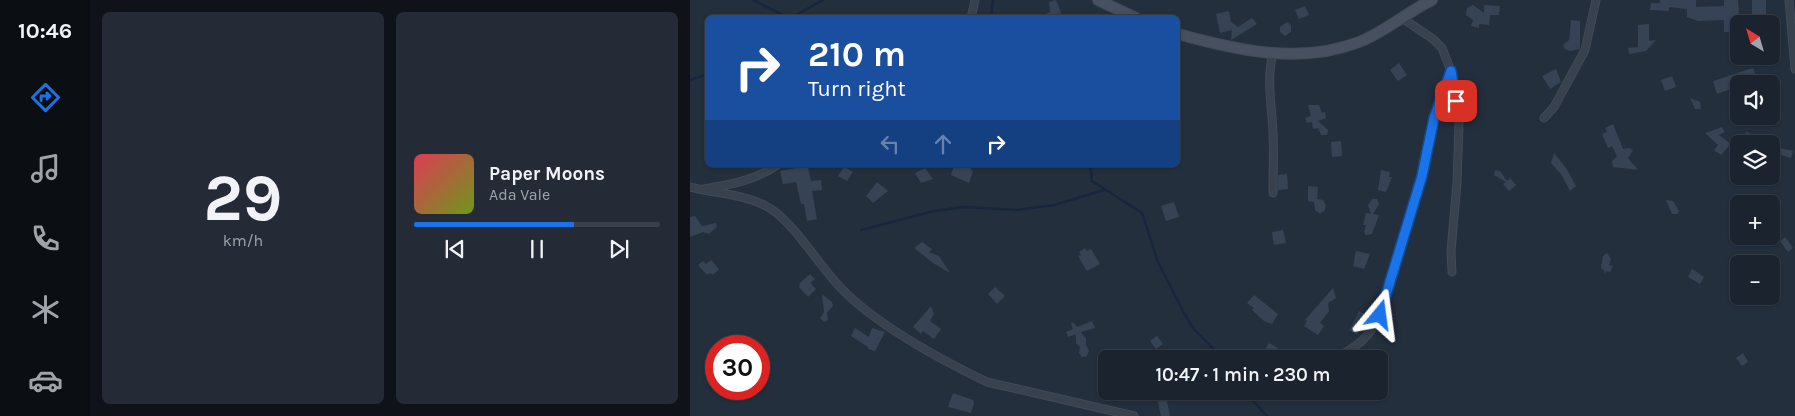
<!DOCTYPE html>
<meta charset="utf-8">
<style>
:root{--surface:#1b232e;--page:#242b36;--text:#f1f3f6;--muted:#a0a4aa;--line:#39404a;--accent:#1a73e8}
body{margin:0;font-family:Karla,sans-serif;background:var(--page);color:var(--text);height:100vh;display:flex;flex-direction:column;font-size:19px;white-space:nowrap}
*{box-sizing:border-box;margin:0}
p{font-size:16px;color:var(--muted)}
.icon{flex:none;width:28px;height:28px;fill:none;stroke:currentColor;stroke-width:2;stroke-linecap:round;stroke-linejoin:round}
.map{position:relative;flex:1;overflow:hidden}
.drawer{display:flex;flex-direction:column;gap:12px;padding:12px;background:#0f1319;width:600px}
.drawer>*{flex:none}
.hud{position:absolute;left:15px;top:15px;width:475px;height:152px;border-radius:8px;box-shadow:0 1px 4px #0004,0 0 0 1px var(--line);background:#1a4fa0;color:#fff;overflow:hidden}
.needle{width:32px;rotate:323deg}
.controls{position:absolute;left:1040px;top:15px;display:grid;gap:10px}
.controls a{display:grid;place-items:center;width:50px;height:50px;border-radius:8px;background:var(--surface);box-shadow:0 1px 4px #0004,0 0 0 1px var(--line);font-size:25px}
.speed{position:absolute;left:15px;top:335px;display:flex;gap:10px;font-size:25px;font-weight:700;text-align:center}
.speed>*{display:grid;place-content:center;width:65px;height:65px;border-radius:50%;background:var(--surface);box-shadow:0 1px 4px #0004,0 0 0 1px var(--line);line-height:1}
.speed .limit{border:8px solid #d22;background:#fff;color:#111}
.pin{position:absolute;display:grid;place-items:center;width:42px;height:42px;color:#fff;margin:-21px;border-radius:10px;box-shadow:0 2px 8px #0006}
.me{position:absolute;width:55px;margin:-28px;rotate:16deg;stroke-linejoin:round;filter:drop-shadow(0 0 4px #0008)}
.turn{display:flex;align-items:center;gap:18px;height:105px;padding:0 20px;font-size:22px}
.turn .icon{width:65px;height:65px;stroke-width:2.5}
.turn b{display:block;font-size:35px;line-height:42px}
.lanes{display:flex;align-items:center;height:48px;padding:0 20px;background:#0003;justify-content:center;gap:25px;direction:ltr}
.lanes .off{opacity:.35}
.drawer .card{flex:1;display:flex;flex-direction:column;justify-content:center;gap:8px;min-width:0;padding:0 18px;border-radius:8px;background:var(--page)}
.drawer .dial{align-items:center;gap:0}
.dial b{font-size:65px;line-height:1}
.song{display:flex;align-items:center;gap:15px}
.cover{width:60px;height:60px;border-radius:8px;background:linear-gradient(135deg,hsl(350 70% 55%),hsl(80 70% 35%))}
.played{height:5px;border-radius:2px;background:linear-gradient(90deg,var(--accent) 65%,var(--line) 65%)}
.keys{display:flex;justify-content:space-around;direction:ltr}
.drawer .tiles{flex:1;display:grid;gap:12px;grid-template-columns:repeat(2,1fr)}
.trip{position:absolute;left:408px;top:350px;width:290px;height:50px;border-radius:8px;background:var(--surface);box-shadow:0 1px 4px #0004,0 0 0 1px var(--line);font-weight:600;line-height:50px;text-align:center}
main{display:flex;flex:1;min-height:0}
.tabs{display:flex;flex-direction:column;width:90px;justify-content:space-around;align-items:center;background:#0b0e12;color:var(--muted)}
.tabs .icon{width:35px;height:35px}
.tabs .current{color:var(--accent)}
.tabs b{font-size:22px;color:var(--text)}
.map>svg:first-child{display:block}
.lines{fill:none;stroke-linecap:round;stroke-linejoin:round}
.stream{stroke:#17263c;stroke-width:2.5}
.building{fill:#364354}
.street-casing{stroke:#414a57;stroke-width:9}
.secondary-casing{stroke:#414a57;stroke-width:12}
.street{stroke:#38414e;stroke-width:7}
.secondary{stroke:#465061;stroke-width:10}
.route-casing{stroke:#114b97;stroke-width:12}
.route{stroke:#1a73e8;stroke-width:9}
</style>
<main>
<nav class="tabs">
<b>10:46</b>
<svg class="icon current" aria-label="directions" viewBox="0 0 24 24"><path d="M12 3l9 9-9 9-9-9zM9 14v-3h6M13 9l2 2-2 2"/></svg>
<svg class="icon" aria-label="music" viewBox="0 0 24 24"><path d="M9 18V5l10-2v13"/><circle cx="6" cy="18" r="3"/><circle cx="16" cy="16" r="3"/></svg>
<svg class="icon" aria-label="phone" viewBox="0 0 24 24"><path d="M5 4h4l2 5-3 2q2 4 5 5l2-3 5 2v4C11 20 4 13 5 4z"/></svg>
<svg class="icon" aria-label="climate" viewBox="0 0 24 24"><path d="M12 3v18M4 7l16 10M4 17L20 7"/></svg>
<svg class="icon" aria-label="car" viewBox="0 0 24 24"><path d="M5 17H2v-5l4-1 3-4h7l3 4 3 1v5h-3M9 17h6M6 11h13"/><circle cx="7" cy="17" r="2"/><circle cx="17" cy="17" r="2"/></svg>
</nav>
<section class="drawer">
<div class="tiles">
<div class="card dial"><b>29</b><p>km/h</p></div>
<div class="card">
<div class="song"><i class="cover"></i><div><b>Paper Moons</b><p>Ada Vale</p></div></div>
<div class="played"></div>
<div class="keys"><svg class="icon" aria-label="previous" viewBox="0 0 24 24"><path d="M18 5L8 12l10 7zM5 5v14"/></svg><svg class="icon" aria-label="pause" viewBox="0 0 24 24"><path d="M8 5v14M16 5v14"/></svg><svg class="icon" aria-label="next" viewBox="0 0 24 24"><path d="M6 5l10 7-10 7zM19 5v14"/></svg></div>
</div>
</div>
</section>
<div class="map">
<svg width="1105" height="416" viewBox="0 0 1105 416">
<rect width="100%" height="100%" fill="#242f3e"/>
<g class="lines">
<path class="stream" d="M63 0 97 17 106 15 133 0
M301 18 303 0
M0 80 18 74
M400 165 402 181 452 213 468 262 495 315 504 329 533 359
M171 230 244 211 274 207 326 210 364 205 414 190
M554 391 577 416"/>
</g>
<path class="building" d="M366 0 373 18H348L360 12 359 2Z
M970 0H1006V7L1034 6V0H1048L1049 15 1062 14V0H1076V24H1049V32H1034V20L1008 21 997 17V9L979 7V11L960 10 961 3H970Z
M783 5 794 13V5L810 6 809 15H800L799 25 789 24V28L781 26 783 20 776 15 777 8Z
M615 6 619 15 609 19 605 10Z
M539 11 541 22 548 27 562 18 567 24 541 40 542 30 530 33 526 14Z
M881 20 890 21V49L880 51 875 49 873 45 879 40Z
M597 22 601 25V32L595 36 590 32V27Z
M959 24V41L966 40 956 51 939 54 938 48 948 47V25Z
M1056 56H1069L1070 63 1059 66Z
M709 63 717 75 708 81 700 70Z
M1063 68 1067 80 1049 84V86L1027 94 1023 81Z
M866 69 871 82 860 89 852 76Z
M982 76 986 87 975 91 971 80Z
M1000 98 1010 102 1011 109H1005Z
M618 105H629L632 113 635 112 636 118 628 121 638 130 637 135H631L628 128 623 129 622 122 617 123 615 118 621 116Z
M1052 116H1075L1056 126Z
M923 124 933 149 939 148 943 150 938 158 948 170 923 167 922 161 927 156 922 146 918 148 912 134 917 132 915 128Z
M1032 127 1035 132 1029 135 1041 144 1031 155 1024 150 1028 145 1015 133Z
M1056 132 1074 138 1072 144H1052Z
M651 141 652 156 642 157 641 142Z
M1089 148 1103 151 1101 158 1087 154Z
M864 153 876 168 886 186 880 191 871 174 861 163Z
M270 165H283L281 170 283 171 279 183 261 175 264 166 269 168Z
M110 167H118L121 181 131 180 132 190 122 191 127 219 117 221 114 204H111L106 182 93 184 90 171Z
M154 167 163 172 157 181 148 176Z
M235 168 243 179 231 183 225 173Z
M691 170 700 172 699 177H702L696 192 688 190Z
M805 170 810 171 817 181 820 178 826 185 819 191 813 184 816 182 804 175Z
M597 174 598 189 588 190V175Z
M187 182 198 191 183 203 176 196Z
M618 186 628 187 627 199 633 200 636 205 635 210 630 214 625 210 624 202 618 201Z
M682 199H687L689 204 683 214 689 215 682 234 676 235 674 232 676 225H673L676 213 681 214 678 205Z
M976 200 983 201 989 211 987 214H982Z
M484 202 489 217 476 221 471 206Z
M5 216 12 226 26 223 27 227 19 234 13 232 0 237V217Z
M593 230 596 243 584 245 582 232Z
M1095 237 1103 248 1098 252 1090 241Z
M232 242 242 249 239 252 249 256 260 273 243 263 224 248Z
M395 248 397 251 401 249 410 264 397 271 388 256 391 255 389 252Z
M666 251 680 254 674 269 663 266Z
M917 253 921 259 919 265 923 266 920 272 916 271 915 274 914 270 911 268 913 256Z
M21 260 29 269 23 275 20 273 17 275 8 265 13 261 16 264Z
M1002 269 1014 277 1010 284 998 277Z
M120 274 125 279 120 283 126 289 118 297 109 287 110 283Z
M305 287 315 296 307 304 298 294Z
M643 288 646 298 638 303 639 311 630 323 634 326 628 335 614 326 617 321 615 320Z
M132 294 142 302 143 306 137 313 138 320 134 322 130 318 134 312Z
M564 295 588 314 582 324 574 321 562 310 564 308 557 303Z
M241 306 244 314 240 321 251 329 244 339 233 331 231 334 223 327Z
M669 311 678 316 667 335 659 330Z
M402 321 405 328 391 332 396 339V345L399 351 397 356 392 357 389 353 390 347 386 343V334L378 337 376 332 383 329 381 324 383 322 387 327Z
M165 328 179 337 182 328 195 332 185 351 178 349V347L161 336Z
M467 336 473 344 466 349 460 341Z
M579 343 596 353 600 359H581L572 354Z
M1053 353 1058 362 1052 366 1046 358Z
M263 393 283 400 284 403 281 413 258 407Z
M476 397 480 416H471L467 398Z"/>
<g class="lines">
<g class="street-casing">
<path id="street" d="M1099 0 1105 69
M281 18 285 0
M712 18 743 39 752 48 761 71 769 123 767 183 761 251 762 272
M854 118 864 107 895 50 906 0
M0 187C24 193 52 194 74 205 102 218 128 265 151 288 185 324 251 360 297 382L444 416
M14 189C39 185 66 180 87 165
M583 193C583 173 584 153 583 134 582 105 576 81 583 53
M644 359C666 348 680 337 690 315L731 176 744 118 761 71"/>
</g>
<g class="secondary-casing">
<path id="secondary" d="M408 0 446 18
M488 34C546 50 610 65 669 42 695 32 717 12 742 0"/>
</g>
<use href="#street" class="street"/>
<use href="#secondary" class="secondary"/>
</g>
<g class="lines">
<g class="route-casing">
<path id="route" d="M690 315 732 176 744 118 761 71 766 101"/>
</g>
<use href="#route" class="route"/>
</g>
</svg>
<div class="controls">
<a><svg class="needle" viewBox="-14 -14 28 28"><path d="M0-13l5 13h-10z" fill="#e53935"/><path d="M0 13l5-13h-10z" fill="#a0a4aa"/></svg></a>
<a><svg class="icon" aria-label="sound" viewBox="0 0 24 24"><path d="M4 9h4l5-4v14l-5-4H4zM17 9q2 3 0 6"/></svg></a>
<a><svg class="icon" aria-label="layers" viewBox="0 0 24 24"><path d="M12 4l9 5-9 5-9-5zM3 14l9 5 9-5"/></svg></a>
<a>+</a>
<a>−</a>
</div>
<div class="speed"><div class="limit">30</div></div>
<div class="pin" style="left:766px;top:101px;background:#d93025"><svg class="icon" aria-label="arrive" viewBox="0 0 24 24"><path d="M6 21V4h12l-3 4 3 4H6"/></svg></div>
<svg class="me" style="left:690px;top:315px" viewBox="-20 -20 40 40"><path d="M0-17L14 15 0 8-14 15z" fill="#1a73e8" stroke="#fff" stroke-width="4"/></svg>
<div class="trip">10:47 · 1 min · 230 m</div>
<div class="hud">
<div class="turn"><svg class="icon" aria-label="right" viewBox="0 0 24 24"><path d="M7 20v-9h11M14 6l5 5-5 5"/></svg><div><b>210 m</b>Turn right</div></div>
<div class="lanes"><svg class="icon off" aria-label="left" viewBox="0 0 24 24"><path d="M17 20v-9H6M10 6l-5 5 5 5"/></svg><svg class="icon off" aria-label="ahead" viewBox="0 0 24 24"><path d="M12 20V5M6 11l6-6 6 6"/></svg><svg class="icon" aria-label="right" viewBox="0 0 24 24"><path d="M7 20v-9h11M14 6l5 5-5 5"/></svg></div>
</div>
</div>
</main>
